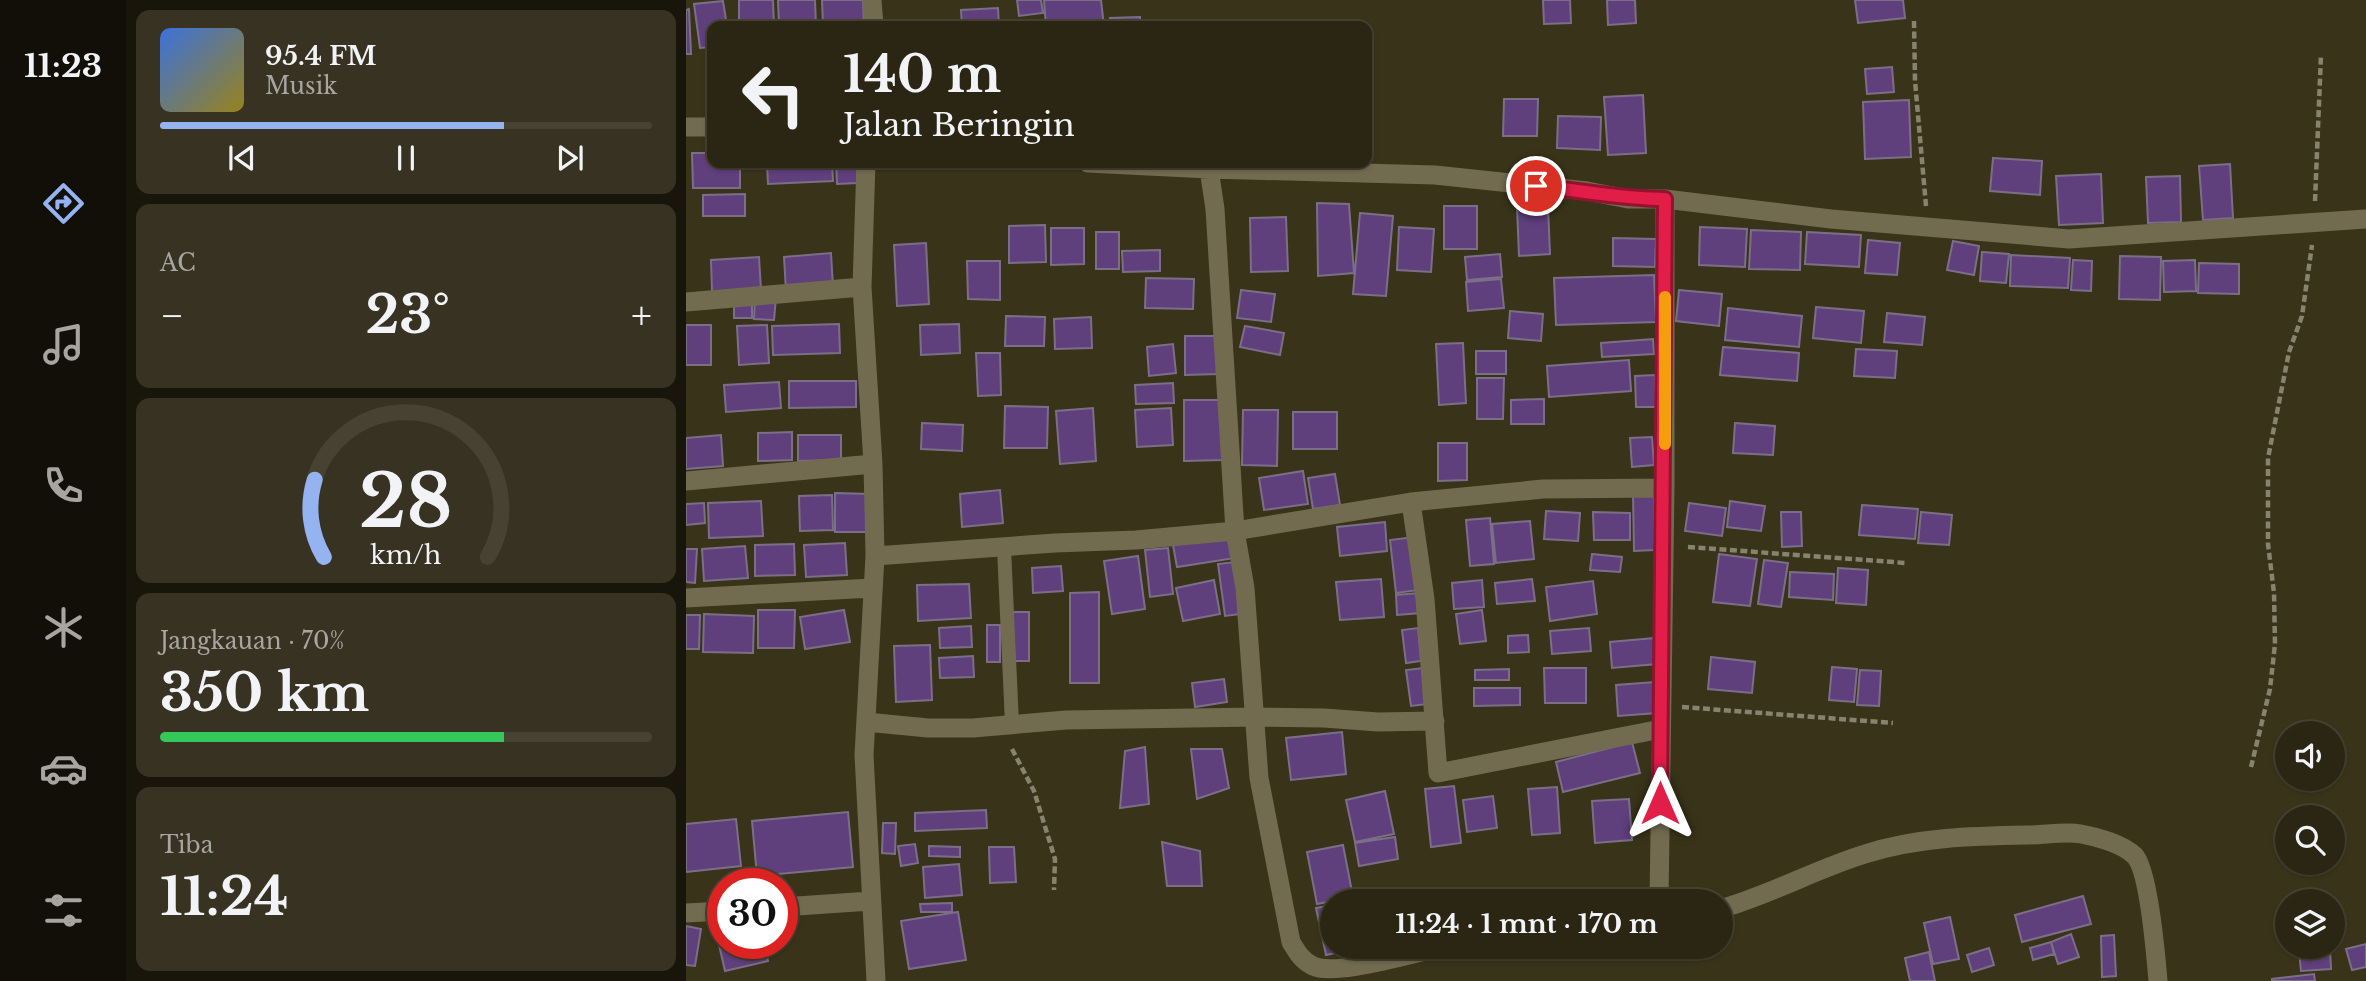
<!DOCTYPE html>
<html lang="id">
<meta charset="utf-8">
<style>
:root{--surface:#2b2613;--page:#373221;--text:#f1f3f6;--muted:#a6a5a0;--line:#474333;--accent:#95b2f1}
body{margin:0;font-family:"Libre Baskerville",serif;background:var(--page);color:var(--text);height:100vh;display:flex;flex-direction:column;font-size:26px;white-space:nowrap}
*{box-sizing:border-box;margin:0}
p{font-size:23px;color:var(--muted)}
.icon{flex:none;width:38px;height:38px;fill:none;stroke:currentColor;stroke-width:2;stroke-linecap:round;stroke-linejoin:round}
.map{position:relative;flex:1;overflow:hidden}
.drawer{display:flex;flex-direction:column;gap:10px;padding:10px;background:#18150a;width:560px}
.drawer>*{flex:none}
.top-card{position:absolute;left:21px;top:21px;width:665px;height:147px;border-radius:14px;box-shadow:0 2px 5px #0004,0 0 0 2px var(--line);background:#2b2613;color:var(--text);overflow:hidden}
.buttons{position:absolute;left:1589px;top:721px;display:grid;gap:14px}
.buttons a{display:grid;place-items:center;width:70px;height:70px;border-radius:50%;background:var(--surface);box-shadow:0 2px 5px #0004,0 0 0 2px var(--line);font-size:35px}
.speed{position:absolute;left:21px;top:868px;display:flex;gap:14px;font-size:35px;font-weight:700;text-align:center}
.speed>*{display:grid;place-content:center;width:91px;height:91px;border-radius:50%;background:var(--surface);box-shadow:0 2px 5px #0004,0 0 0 2px var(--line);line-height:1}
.speed .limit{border:10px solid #d22;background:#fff;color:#111}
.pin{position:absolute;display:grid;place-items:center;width:60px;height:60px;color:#fff;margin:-30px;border:4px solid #fff;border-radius:50%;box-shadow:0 2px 7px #0007}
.me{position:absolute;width:77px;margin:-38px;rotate:0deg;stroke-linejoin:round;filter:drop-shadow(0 0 5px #0008)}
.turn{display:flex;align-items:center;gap:24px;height:147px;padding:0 21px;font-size:32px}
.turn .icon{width:91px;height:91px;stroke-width:2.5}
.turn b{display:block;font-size:49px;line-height:60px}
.big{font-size:52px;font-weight:700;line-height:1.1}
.drawer .widget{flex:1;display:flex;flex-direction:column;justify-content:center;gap:10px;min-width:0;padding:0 24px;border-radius:14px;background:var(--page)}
.drawer .dial{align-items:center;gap:0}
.dial svg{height:182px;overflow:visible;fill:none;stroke:var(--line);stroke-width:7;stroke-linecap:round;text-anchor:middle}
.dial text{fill:var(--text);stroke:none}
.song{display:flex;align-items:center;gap:21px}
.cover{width:84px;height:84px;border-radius:10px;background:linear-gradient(135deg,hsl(220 70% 55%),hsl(50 70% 35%))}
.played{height:7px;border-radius:4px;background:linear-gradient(90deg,var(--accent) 70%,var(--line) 70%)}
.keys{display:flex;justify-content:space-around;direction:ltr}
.heat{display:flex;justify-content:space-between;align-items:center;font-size:38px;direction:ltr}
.charge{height:10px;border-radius:5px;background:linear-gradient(90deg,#34c759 70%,var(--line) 0)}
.trip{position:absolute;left:634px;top:889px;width:413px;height:70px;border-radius:35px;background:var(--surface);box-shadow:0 2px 5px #0004,0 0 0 2px var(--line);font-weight:700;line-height:70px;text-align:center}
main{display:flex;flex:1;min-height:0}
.tab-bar{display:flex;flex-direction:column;width:126px;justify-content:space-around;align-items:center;background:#110f08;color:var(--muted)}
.tab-bar .icon{width:49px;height:49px}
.tab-bar .active{color:var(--accent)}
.tab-bar b{font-size:32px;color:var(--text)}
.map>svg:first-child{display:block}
.building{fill:#5f3f7c;stroke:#7b6f88;stroke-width:2}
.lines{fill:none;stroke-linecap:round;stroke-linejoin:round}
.path{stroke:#88836e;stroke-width:4.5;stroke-dasharray:7 3.5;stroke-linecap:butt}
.service{stroke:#736b50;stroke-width:14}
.minor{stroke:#736b50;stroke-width:19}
.tertiary{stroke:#736b50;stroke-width:19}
.route-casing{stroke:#92132f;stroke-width:18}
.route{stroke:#e11d48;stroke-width:12}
.slow{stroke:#f59e0b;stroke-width:12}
</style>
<main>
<nav class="tab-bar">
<b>11:23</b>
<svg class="icon active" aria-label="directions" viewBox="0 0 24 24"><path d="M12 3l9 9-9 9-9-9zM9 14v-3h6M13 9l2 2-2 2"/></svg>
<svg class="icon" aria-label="music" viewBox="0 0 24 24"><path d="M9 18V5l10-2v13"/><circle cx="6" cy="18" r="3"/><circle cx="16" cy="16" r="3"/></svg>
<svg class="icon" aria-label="phone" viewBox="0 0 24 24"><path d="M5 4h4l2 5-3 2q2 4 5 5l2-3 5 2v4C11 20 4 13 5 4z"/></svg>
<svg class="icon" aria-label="climate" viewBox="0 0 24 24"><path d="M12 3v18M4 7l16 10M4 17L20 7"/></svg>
<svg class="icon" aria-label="car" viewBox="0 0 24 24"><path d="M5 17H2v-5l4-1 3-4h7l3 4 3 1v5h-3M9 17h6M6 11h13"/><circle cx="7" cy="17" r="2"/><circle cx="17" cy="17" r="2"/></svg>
<svg class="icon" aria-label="filters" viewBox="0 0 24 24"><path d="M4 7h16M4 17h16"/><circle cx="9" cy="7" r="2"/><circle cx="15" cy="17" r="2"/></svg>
</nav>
<section class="drawer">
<div class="widget">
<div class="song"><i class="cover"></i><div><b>95.4 FM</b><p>Musik</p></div></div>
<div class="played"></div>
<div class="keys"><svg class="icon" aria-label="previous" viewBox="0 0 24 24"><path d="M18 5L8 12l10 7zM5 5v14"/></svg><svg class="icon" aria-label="pause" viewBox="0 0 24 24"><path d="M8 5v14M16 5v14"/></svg><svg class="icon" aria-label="next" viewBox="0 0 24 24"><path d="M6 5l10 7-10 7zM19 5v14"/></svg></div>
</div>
<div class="widget"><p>AC</p>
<div class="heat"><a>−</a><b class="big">23°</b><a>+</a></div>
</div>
<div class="widget dial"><svg viewBox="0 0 100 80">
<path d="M14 69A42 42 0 1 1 86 69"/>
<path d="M14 69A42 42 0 0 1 10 35" stroke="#95b2f1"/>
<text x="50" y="56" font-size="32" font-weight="700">28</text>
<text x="50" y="72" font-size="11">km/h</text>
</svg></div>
<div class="widget"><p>Jangkauan · 70%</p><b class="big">350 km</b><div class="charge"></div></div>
<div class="widget"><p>Tiba</p><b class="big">11:24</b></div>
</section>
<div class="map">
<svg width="1680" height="981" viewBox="0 0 1680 981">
<rect width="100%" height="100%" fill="#393319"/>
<path class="building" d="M53 0H87L88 26H53Z
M92 0H129L130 26H93Z
M136 0H177L178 26H137Z
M331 0H355L357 13 333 16Z
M358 0H415L418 26H360Z
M857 0H884L885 23 858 24Z
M921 0H949L950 23 922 25Z
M1169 0H1217L1219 18 1172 23Z
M37 1 41 26H26V47L14 48 8 4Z
M312 8 313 26H276L275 10Z
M3 9 5 54H0V10Z
M454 17V26H425L424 18Z
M1206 67 1208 92 1181 94 1179 69Z
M957 95 960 153 922 155 918 97Z
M818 99H852L851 136H817Z
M1223 100 1225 157 1179 159 1177 102Z
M872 116 915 117 914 150 871 148Z
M6 153H26V163H54V188H7Z
M1307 158 1356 161 1354 195 1304 191Z
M81 163H146L147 181 82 184Z
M150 163H171L172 183 151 184Z
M1544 164 1547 218 1517 220 1513 166Z
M1415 174 1417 223 1373 225 1370 176Z
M1494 176 1495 222 1462 223 1460 177Z
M59 194V216H17V195Z
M631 203 663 204 668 273 632 276Z
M758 206H791V249H758Z
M862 206 864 254 833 256 831 207Z
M674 213 707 216 700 296 667 294Z
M600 217 602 271 565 272 564 218Z
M359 225 360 262 323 263V226Z
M713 227 748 229 745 272 711 270Z
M1014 227 1061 229 1059 267 1013 265Z
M365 228H398V264L365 265Z
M1065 230 1115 232 1114 270 1063 269Z
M410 232H433V269H410Z
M1121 232 1175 235 1173 267 1119 264Z
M927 238 970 239 969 267 927 266Z
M1182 240 1214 243 1211 275 1179 273Z
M1267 241 1293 246 1288 275 1261 270Z
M240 243 243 304 211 306 208 245Z
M474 250V271L437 272 436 251Z
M1296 252 1323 254 1320 283 1294 281Z
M145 253 147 287 100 291 98 257Z
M814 254 816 277 781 280 779 257Z
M1325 255 1384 258 1382 288 1324 286Z
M1434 256 1475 257 1474 300 1433 299Z
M73 257 75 290 26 292 25 260Z
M1387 260 1406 261 1405 291 1385 290Z
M1509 260 1510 291 1478 292 1477 261Z
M281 261H314V300L282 299Z
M1513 263 1553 264V294L1512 293Z
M968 275 970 322 870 325 868 278Z
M460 278 508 279 507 309 459 308Z
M815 279 818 308 782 311 780 282Z
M555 290 589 294 585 322 551 318Z
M993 290 1036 294 1033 326 990 321Z
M48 297H66V318H48Z
M69 297 90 298 88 320 68 319Z
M1130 307 1178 311 1175 343 1127 338Z
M1042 308 1116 316 1113 347 1039 340Z
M824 311 857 314 855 341 822 338Z
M1201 313 1239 317 1236 345 1198 342Z
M320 316 359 317 358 346H319Z
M405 317 406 348 369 349 368 319Z
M153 324 154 353 87 355 86 326Z
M273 324 274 353 235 355 234 325Z
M0 325H25V365H0Z
M81 325 83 363 53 365 51 326Z
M559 326 598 333 594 355 554 347Z
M499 336H533V374L499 375Z
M967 339 968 354 916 357 915 343Z
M777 343 780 403 753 405 750 344Z
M487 344 490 373 463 376 461 347Z
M1037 347 1113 353 1111 381 1034 375Z
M1170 349 1211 351 1209 378 1168 376Z
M790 351H820V374H790Z
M290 353H314L315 395 292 396Z
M943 360 945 391 863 397 861 366Z
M969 375 970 407H950L949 376Z
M791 378H818L817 419H791Z
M103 381H170V407L103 408Z
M93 382 95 408 40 412 38 385Z
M487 383 488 403 450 404 449 385Z
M858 399V424H825V400Z
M498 400H536L537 460 498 461Z
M319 406 362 407 361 448H318Z
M407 408 410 461 374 464 370 411Z
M485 408 487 445 451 447 449 410Z
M557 410H592L591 466 556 465Z
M607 412H651V449H607Z
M236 423 277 425 276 451 235 449Z
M1049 423 1089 426 1087 455 1047 453Z
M106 432V460L72 461V433Z
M35 435 37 466 0 469V438Z
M112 435H155V460L112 461Z
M966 437 968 465 946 467 944 438Z
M752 443H781V480L752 481Z
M617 471 622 504 578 510 573 478Z
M649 474 654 505 627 509 622 478Z
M314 490 317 523 276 527 274 494Z
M149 493 186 494V532H149Z
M947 494H968V550L948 551Z
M146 495 147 530 114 531 113 496Z
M75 501 77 536 23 538 22 503Z
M1044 501 1079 506 1075 531 1041 527Z
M18 503 19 523 0 525V504Z
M1003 503 1040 508 1036 536 999 531Z
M1176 505 1232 509 1229 539 1173 535Z
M860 511 894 513 892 541 858 539Z
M907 512 944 513V540H908Z
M1095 512H1115L1116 546 1096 547Z
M1235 512 1266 515 1263 545 1232 543Z
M804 518 808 564 784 566 780 520Z
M844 521 848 559 810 563 806 524Z
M699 522 701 551 654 556 651 527Z
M546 536 549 558 491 567 487 545Z
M728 537 733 590 710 593 704 540Z
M159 543 161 575 120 577 118 545Z
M108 544 109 575 69 576V545Z
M59 546 62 578 18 581 16 549Z
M482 548 487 594 464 597 459 550Z
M0 549H11L9 583 0 582Z
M906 554 936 557 934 572 904 570Z
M1033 554 1071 559 1064 606 1027 602Z
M452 556 459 609 426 614 418 561Z
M1078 560 1102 563 1095 607 1072 604Z
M549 562 555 614 539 616 532 564Z
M375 566 377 591 347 593 346 568Z
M1152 568 1182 570 1180 605 1150 603Z
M1104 572 1148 574 1147 600 1103 597Z
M695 579 698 617 654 620 650 582Z
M846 579 849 601 811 604 809 583Z
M528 580 534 614 497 621 490 588Z
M796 580 798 607 768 609 766 583Z
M907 581 911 614 864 621 860 587Z
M283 584 285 618 232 621 231 585Z
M413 592V683H384V593Z
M733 593 735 613 711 615 710 595Z
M72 610H109L108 648H72Z
M158 610 164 642 119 649 114 617Z
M796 610 800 641 774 644 770 614Z
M326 612H343V661H326Z
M18 614 68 616 67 653 17 652Z
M0 615H14L13 649H0Z
M301 625H314V662H301Z
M285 626 286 647 254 648 253 628Z
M732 628 735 661 720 663 716 630Z
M903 628 905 651 866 654 864 631Z
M842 635 843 652 822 653V636Z
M968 638 971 664 926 668 924 642Z
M244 645 246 700 210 702 208 646Z
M287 656 288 677 254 678 253 658Z
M1025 657 1069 662 1066 693 1022 689Z
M1146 667 1171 669 1168 702 1143 700Z
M737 668 742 704 725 706 720 670Z
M858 668H900V703H859Z
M823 669V680H789V670Z
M1174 670 1195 671 1193 706 1171 705Z
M538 679 541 702 509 707 506 683Z
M969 682 971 713 932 716 930 685Z
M788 688H834V705L788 706Z
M656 732 660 774 605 780 600 738Z
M946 742 954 773 877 792 870 762Z
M459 747 463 804 434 808 439 751Z
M505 749H536L543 788 511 799Z
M768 786 775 843 745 847 739 789Z
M871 787 874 833 846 835 842 789Z
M699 791 708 834 669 842 660 800Z
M807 796 811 828 781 832 777 800Z
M943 799 946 840 909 843 906 801Z
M300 810 301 828 229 831V813Z
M162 812 167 867 71 876 66 821Z
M50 819 55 866 0 872V824Z
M197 823H210L209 854 196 853Z
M709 837 712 859 673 866 669 843Z
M476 842 514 851 516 886H481Z
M229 844 232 863 215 866 212 846Z
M657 845 667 897 631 904 621 852Z
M243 846 274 847V857L243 856Z
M303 847H328L330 882 304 883Z
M273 864 276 895 239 898 237 867Z
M1397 896 1405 924 1336 942 1329 915Z
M266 903V912H235L234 904Z
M646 905V947L674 948 640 955 630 908Z
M272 912 280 960 223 969 215 921Z
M1264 917 1273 959 1247 964 1238 923Z
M37 921V943H78L82 961 39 971 28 923Z
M0 926 15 929 9 966 0 965Z
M1385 934 1393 957 1372 964 1365 942Z
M1428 935 1430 976 1416 977 1415 936Z
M1365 942 1368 954 1347 960 1344 948Z
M1680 944V967L1666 970 1660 949Z
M1303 948 1308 965 1286 972 1281 955Z
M1644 949 1645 969 1615 971 1613 951Z
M1243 952 1249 981H1224L1219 958Z
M1628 974 1629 981H1586V979Z"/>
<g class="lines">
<path class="path" d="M1228 21 1229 81 1240 206
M1629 201 1635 55
M1002 547 1220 563
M996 707 1207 723
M326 749 348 791 369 859 368 890
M1565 767 1584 689 1589 644 1588 593 1582 544V458L1603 352 1616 316 1626 245"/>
<path class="service" d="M318 548 326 724"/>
<path class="minor" d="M180 163 176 287 187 464 189 556 178 755 190 981
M402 163 523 169 749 175 901 191 942 199H979L1145 219 1383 239 1680 219
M523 169 529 209 549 531 559 588 573 778 605 942C611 952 616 961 627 966 650 977 730 952 758 947
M0 302 176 287
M0 481 187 464
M725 502 739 599 752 773 975 729
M189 556 369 543 450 540 549 531 725 502 857 489 979 488
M0 598 186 588
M180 722 242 728H287L380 720 570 717 638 718 692 722 749 721
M973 901 979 488V199
M96 907 185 901
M1034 909C1084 895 1130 869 1179 854 1232 837 1287 836 1342 835 1359 835 1379 831 1395 834 1412 837 1437 844 1449 856 1463 872 1470 957 1472 981
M0 913 37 911"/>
<path class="tertiary" d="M186 0 188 26
M0 127H26"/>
</g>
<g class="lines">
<g class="route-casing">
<path id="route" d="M850 186C894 190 936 199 979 199L974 803"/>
</g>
<use href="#route" class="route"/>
<path class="slow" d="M979 297V444"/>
</g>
</svg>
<div class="buttons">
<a><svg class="icon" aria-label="sound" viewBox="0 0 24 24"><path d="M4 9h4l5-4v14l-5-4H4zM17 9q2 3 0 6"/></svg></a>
<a><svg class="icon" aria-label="search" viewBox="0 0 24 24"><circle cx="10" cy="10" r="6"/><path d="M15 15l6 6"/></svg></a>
<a><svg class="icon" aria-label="layers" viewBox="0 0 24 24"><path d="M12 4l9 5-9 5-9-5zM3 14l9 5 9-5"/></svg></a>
</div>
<div class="speed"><div class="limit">30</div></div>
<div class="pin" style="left:850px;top:186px;background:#d93025"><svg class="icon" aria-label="arrive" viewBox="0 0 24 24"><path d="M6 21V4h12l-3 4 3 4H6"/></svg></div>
<svg class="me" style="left:974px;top:803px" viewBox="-20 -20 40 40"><path d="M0-17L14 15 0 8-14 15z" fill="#e11d48" stroke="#fff" stroke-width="4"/></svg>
<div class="trip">11:24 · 1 mnt · 170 m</div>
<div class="top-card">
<div class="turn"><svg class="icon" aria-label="left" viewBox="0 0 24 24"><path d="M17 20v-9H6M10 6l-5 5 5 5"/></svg><div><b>140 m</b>Jalan Beringin</div></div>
</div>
</div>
</main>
